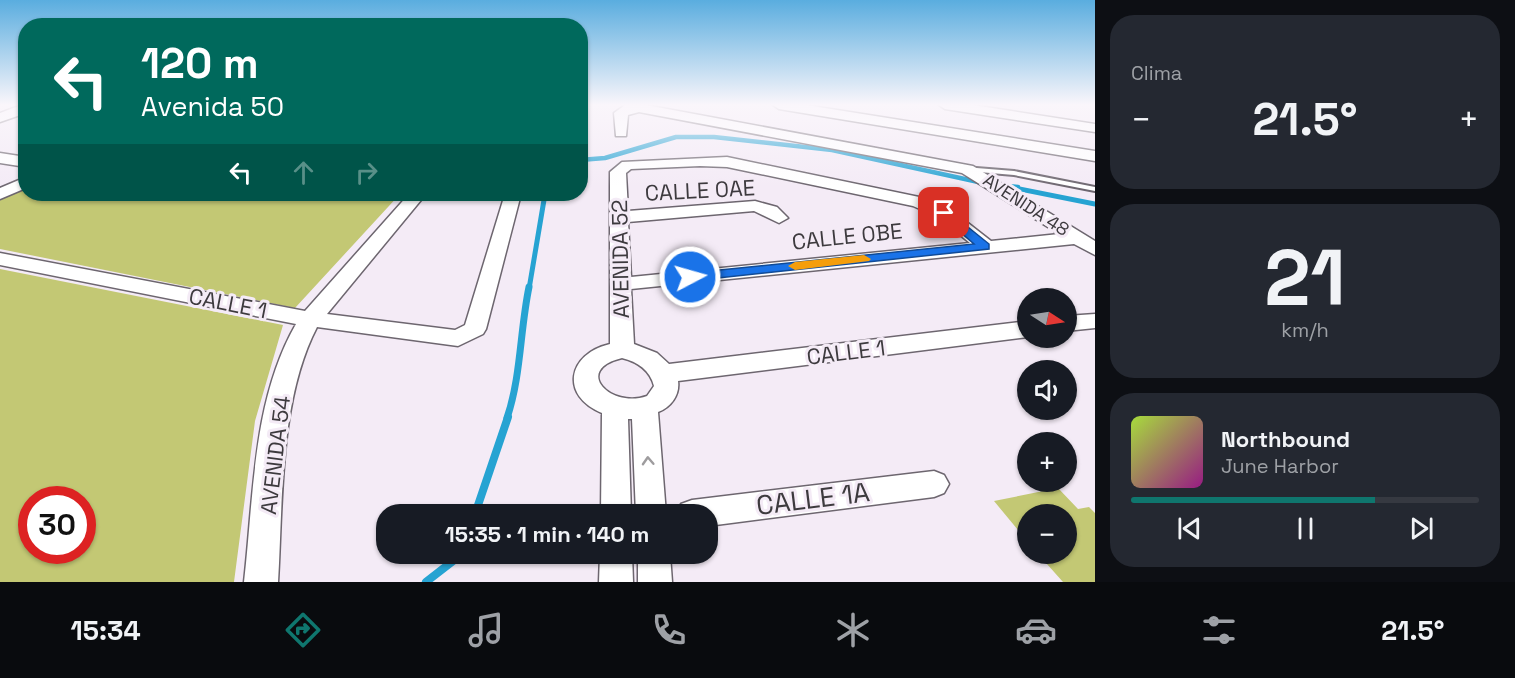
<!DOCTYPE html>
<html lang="es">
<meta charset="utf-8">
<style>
:root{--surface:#171b24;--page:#242831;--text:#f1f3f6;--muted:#9ea1a6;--line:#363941;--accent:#0f766e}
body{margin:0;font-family:"Space Grotesk",sans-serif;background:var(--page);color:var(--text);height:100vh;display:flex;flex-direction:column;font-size:22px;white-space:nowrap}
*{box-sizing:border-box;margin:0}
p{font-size:20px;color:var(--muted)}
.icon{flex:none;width:33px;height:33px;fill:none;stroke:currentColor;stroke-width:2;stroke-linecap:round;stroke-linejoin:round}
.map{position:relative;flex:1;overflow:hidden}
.side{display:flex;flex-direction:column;gap:15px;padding:15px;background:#0d0f14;width:420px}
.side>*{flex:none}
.guide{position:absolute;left:18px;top:18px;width:570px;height:183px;border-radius:24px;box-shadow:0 2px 4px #0004;background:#00695c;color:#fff;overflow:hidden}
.needle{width:39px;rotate:102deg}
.controls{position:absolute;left:1017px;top:288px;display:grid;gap:12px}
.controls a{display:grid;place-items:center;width:60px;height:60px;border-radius:50%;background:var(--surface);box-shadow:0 2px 4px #0004;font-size:30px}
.speed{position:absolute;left:18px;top:486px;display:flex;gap:12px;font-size:30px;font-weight:700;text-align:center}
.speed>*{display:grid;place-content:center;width:78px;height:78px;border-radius:50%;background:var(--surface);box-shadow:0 2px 4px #0004;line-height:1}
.speed .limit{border:9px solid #d22;background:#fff;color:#111}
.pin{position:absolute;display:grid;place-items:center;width:51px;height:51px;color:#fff;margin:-26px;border-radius:12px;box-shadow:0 3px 9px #0006}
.me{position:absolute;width:66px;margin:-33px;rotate:84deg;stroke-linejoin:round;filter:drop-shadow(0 0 4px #0008)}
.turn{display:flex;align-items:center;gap:21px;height:126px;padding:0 24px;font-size:27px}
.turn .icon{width:78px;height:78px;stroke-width:2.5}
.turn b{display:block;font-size:42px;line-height:51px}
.lanes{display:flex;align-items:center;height:57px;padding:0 24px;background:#0003;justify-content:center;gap:30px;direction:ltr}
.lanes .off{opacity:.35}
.big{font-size:45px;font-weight:800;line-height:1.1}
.side .tile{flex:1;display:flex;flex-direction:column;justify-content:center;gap:9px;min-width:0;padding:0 21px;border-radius:24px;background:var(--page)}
.side .dial{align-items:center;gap:0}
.dial b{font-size:78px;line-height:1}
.song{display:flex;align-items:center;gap:18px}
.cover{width:72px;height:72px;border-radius:9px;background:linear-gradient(135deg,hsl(80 70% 55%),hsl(310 70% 35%))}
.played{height:6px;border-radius:3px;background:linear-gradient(90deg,var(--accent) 70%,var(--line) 70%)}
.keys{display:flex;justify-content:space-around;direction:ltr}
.heat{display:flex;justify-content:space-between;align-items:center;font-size:33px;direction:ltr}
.trip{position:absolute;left:376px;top:504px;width:342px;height:60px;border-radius:24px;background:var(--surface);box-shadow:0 2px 4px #0004;font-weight:800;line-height:60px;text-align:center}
.tabs{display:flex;height:96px;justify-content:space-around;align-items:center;background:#090b0e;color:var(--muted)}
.tabs .icon{width:42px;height:42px}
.tabs .selected{color:var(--accent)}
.tabs b{font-size:27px;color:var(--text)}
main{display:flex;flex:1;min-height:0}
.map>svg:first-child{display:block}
.green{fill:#c3c874;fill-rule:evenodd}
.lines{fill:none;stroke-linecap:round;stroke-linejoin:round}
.stream-far3{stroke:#26a3d2;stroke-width:4.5}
.stream-far2{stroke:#26a3d2;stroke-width:5}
.stream-far1{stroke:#26a3d2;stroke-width:7}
.stream{stroke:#26a3d2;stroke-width:8}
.service-casing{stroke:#6d666f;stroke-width:4}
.minor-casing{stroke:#6d666f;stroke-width:3}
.service{fill:#fff;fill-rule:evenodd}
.minor{fill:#fff;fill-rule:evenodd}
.oneway{stroke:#9e9c9e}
.route{fill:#1a73e8;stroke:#114b97;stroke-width:1.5}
.slow{fill:#f59e0b}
.labels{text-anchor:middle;stroke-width:6;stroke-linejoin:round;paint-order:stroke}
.far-street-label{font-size:18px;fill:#3d3a3e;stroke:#f4ebf6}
.street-label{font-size:22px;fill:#3d3a3e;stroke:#f4ebf6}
.near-street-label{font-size:27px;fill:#3d3a3e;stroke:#f4ebf6}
</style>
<main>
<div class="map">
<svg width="1095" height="582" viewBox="0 0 1095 582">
<rect width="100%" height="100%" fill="#f4ebf6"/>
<path class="green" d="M25 184 26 194H400L295 308 0 249V197Z
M0 269 283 325 255 421 234 582H0ZM32 500H82V550H32Z
M1058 488 1078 509 1089 507 1095 513V582H1063L1038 554H1066V514H1028L1027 541 994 501Z"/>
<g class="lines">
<path class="stream-far3" d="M580 160 605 158 676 137H714L832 150 983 183
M999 185 1018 187"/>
<path class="stream-far2" d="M1000 185 1095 204
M529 289 545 194"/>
<path class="stream-far1" d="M507 418C521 377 520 330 529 287"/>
<path class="stream" d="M475 514 508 417
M426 582 462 554"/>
<g class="service-casing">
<path id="service" d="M964 167 1014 171 1095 187V191L1014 175 967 171 963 169Z"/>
</g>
<g class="minor-casing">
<path id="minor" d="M21 105H26V113L0 122V113Z
M625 105H646L973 166 1095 241V255L1074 244 631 289 634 344 657 353 669 364 1028 321V337L678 381C680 395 671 407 658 412L666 514H636L632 419H628L631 514H601L602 413C560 396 567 354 610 344V172L622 162 727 157 924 198 950 209 991 241 1059 234 962 173 639 112 628 115 626 136H616L614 113ZM700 166 727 167 913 206 938 217 970 243 631 277 628 222 754 211 779 223 788 218 777 207 755 201 628 211 626 173 631 169ZM622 358C638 362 650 370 654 386L647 396C611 409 572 370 622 358Z
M773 105H806L1095 151V161L779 109Z
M939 105H973L1095 124V132L945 109Z
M0 153 26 157V167L0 163Z
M26 177V188L0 199V188Z
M409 194H426L327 314 455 330 465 325 505 194H521L486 329 483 334 458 346 317 327C279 400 283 501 278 582H244C254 496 252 401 296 324L0 265V253L305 311Z
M1095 314V328L1066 331V316Z
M934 471 944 475 949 484 944 493 934 497 708 526V514H677L681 504 692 500Z
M600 554H632L633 582H599Z
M638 554H670L672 582H638Z"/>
</g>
<use href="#service" class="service"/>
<use href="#minor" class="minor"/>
</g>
<defs><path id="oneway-chevron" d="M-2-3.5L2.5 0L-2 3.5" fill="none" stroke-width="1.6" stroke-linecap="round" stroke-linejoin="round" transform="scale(1.5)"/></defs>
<use class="oneway" href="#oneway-chevron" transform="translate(648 461) rotate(-93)"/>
<linearGradient id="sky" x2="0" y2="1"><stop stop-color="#5aaddf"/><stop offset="0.56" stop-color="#faf6fb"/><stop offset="1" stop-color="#faf6fb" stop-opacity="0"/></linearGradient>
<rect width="1095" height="187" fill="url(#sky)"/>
<path class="route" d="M940 211H948L989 244V249L690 281 683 277 690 273 974 244 940 215Z"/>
<path class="slow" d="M864 255 871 259 869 261 795 270 788 266 795 262Z"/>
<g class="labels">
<g class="far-street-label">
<text transform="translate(1026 205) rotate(33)" y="6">AVENIDA 48</text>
</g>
<g class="street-label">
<text transform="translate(700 190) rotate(-3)" y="8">CALLE 0AE</text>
<text transform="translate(847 236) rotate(-6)" y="8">CALLE 0BE</text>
<text transform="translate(620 259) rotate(-91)" y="8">AVENIDA 52</text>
<text transform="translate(228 303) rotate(11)" y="8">CALLE 1</text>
<text transform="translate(846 352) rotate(-7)" y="8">CALLE 1</text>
<text transform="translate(275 455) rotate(-83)" y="8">AVENIDA 54</text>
</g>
<g class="near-street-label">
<text transform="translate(813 499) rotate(-7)" y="9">CALLE 1A</text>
</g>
</g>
</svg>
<div class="controls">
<a><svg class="needle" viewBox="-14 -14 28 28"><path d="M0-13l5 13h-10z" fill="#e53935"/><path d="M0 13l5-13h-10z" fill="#9ea1a6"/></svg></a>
<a><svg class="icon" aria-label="sound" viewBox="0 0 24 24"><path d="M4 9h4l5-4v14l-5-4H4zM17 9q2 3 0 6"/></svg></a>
<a>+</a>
<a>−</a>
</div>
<div class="speed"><div class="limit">30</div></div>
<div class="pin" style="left:944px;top:213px;background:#d93025"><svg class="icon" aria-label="arrive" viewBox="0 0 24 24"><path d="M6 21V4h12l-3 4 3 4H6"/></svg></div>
<svg class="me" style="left:690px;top:277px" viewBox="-20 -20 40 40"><circle r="17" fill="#1a73e8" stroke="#fff" stroke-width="3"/><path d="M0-11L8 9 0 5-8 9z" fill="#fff"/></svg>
<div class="trip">15:35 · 1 min · 140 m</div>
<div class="guide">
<div class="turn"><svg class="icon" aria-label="left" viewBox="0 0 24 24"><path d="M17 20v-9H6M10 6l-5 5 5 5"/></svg><div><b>120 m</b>Avenida 50</div></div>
<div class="lanes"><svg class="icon" aria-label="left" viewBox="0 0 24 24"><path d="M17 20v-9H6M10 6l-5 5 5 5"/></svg><svg class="icon off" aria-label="ahead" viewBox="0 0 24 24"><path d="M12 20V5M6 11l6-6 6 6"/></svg><svg class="icon off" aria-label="right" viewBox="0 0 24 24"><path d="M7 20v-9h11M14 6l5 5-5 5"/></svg></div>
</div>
</div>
<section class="side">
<div class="tile"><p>Clima</p>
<div class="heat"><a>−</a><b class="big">21.5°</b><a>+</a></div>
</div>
<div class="tile dial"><b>21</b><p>km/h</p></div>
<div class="tile">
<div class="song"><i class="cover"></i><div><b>Northbound</b><p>June Harbor</p></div></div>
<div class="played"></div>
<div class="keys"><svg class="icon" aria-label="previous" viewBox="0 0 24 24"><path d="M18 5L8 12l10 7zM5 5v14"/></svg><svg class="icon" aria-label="pause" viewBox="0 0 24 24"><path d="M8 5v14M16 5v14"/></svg><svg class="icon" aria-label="next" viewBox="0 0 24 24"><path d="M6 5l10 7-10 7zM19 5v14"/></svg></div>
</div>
</section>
</main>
<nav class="tabs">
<b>15:34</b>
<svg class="icon selected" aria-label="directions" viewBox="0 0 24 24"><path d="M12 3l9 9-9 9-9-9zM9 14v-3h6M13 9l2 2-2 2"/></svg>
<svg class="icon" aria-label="music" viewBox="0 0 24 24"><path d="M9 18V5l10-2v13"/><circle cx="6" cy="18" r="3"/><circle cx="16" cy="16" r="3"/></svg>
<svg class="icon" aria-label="phone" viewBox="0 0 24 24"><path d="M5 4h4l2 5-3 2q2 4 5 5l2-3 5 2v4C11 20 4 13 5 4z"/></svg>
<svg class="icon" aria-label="climate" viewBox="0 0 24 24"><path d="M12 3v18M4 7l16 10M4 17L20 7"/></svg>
<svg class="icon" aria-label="car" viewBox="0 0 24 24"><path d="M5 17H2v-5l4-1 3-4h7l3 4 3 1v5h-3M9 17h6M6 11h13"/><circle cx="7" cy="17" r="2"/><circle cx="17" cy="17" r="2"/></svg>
<svg class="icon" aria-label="filters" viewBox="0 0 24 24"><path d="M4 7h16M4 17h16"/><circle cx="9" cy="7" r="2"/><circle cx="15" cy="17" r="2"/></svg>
<b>21.5°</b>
</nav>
